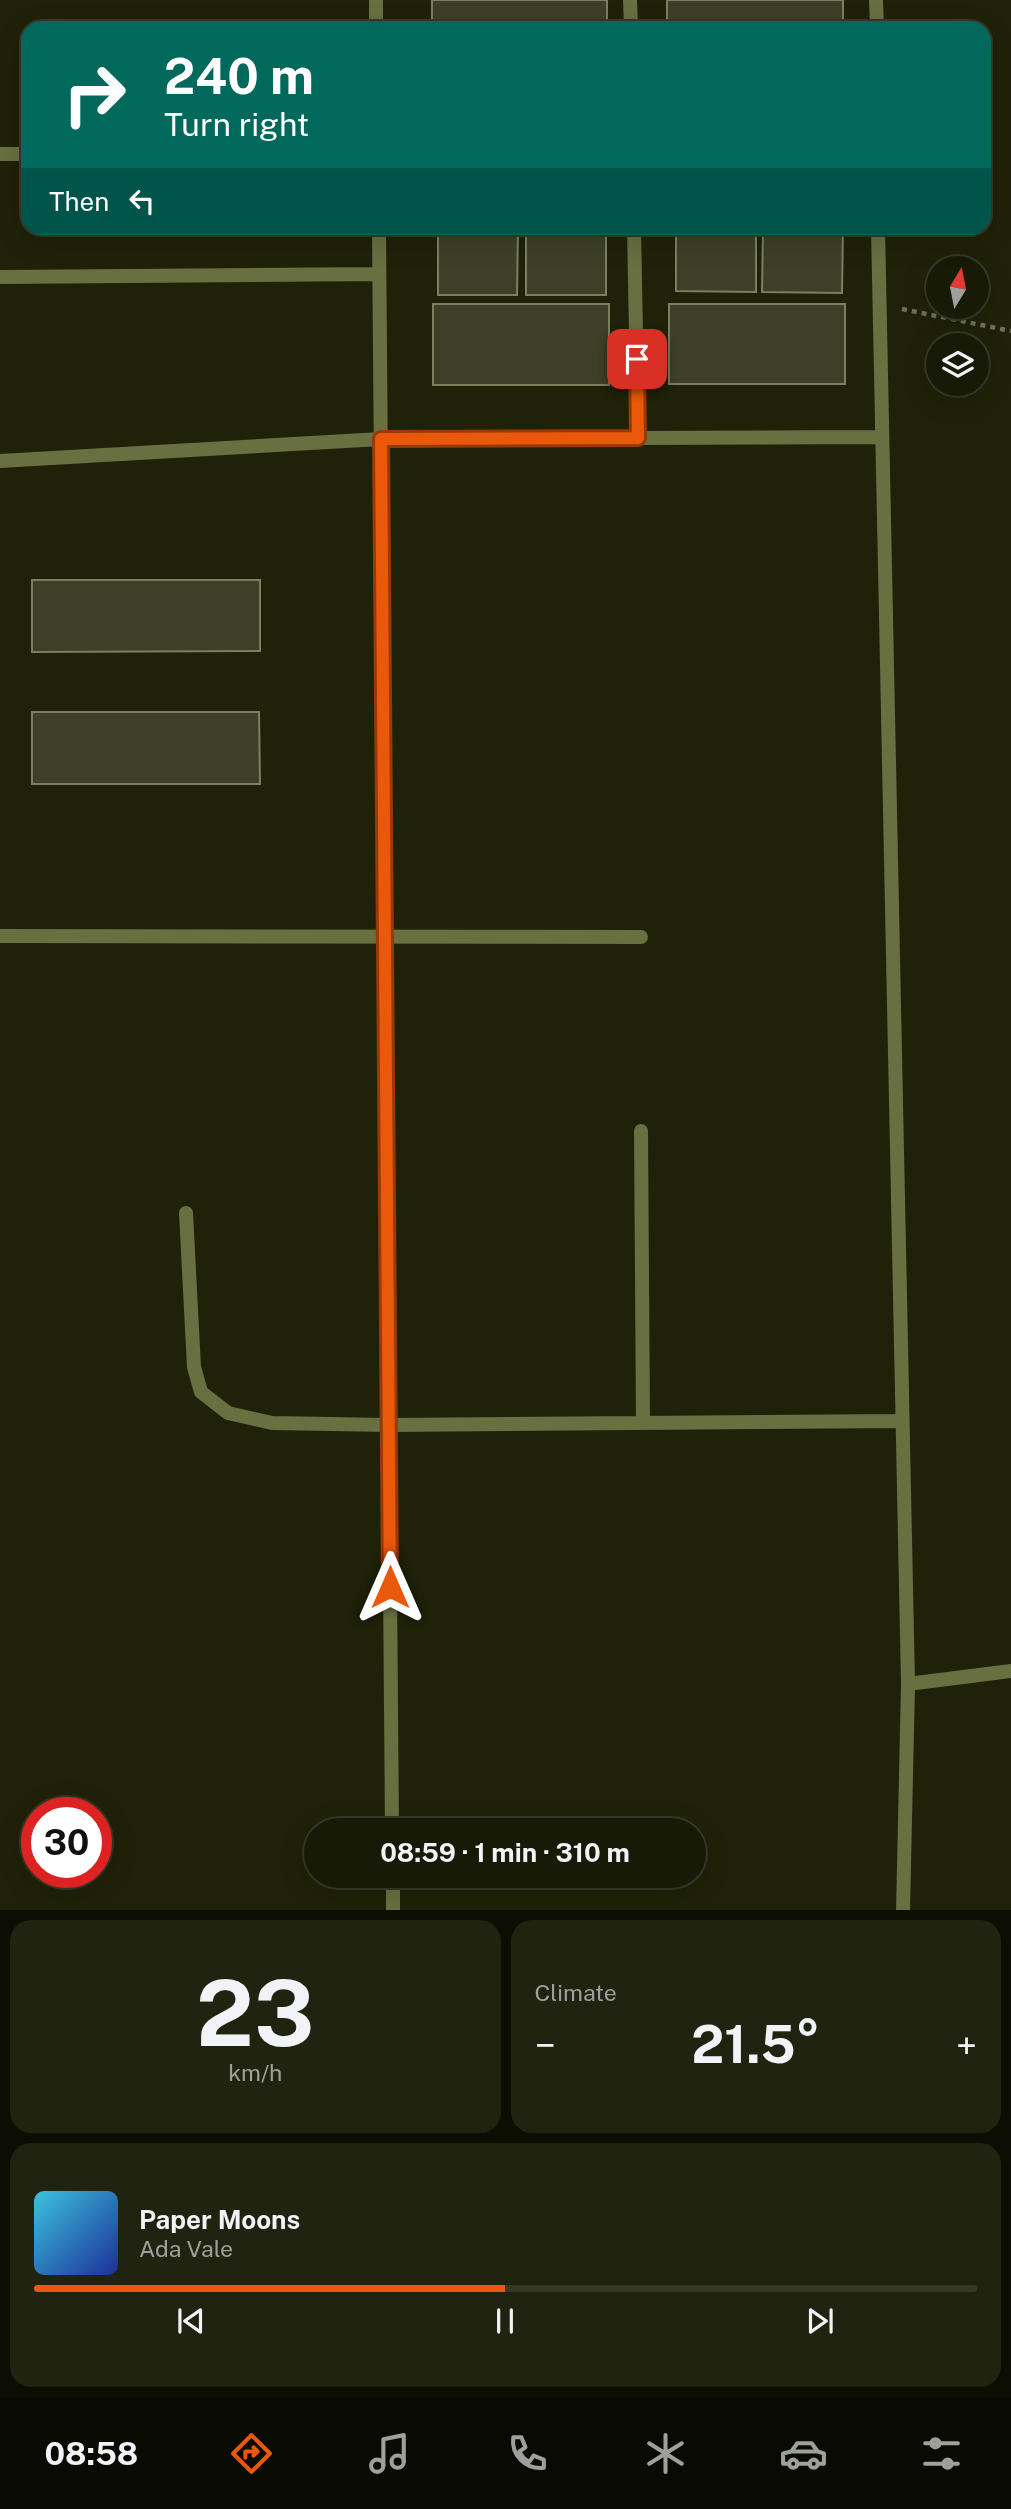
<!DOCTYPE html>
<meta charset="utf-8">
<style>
:root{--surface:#171a06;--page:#202310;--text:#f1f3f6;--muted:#9ea19b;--line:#363828;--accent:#ea580c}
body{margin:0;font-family:"Public Sans",sans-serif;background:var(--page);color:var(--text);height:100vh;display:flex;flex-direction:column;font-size:26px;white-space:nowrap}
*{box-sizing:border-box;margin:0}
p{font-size:23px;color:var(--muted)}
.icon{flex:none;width:38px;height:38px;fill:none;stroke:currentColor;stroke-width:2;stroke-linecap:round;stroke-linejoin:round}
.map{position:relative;height:1910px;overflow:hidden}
.drawer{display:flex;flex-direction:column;gap:10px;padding:10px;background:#0d0e03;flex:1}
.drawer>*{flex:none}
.guide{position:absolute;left:21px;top:21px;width:970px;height:214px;border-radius:21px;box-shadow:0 7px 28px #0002,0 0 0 2px var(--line);background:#00695c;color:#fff;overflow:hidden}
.needle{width:46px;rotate:10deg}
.buttons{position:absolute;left:926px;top:256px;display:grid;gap:14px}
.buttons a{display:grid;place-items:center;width:63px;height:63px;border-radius:50%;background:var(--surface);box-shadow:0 7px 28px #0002,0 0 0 2px var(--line);font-size:35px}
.speed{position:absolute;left:21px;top:1797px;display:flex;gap:14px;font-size:35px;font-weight:700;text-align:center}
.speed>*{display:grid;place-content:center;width:91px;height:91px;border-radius:50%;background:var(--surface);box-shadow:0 7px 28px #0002,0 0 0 2px var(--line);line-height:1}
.speed .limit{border:10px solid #d22;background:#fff;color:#111}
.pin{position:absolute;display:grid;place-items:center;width:60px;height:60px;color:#fff;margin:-30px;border-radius:14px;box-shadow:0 4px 10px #0006}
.me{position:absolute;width:77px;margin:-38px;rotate:0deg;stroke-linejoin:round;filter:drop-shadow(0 0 5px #0008)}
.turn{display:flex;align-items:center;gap:24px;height:147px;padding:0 28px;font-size:32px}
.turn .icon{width:91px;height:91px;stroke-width:2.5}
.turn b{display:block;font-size:49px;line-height:60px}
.then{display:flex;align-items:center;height:66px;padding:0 28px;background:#0003;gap:14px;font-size:26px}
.big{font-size:52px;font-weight:700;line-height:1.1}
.drawer .card{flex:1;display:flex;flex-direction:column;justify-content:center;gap:10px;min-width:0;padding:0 24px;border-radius:21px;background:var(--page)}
.drawer .dial{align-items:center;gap:0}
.dial b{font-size:91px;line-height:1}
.song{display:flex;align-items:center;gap:21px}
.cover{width:84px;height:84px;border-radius:10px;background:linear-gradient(135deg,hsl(190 70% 55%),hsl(230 70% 35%))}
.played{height:7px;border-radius:4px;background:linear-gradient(90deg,var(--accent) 50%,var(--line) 50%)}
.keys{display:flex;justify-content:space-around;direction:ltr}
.heat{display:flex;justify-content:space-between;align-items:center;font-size:38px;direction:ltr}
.drawer .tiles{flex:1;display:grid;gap:10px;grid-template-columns:1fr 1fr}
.card:last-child{grid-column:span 2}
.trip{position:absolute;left:304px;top:1818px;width:402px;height:70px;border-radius:35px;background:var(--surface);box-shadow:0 7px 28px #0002,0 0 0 2px var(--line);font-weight:700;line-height:70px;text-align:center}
.tabs{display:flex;height:112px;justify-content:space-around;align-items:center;background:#090a02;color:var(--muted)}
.tabs .icon{width:49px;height:49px}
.tabs .current{color:var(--accent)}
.tabs b{font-size:32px;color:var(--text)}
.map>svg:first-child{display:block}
.building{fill:#3d4026;stroke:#7a7f62;stroke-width:2}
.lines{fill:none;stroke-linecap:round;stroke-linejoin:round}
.path{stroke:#6d705a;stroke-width:4.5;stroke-dasharray:5 5;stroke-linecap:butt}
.minor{stroke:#686f41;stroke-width:14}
.route-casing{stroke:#983908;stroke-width:18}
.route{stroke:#ea580c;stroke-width:12}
</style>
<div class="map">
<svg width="1011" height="1911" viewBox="0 0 1011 1911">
<rect width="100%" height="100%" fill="#1f2208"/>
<path class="building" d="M432 0H607V28H432Z
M667 0H843V28H667Z
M438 228H518L517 295H438Z
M526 228H606V295H526Z
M676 228H756V292L676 291Z
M763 228H843L842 293 762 292Z
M433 304H609V385H433Z
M669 304H845V384H669Z
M32 580H260V651L32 652Z
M32 712H259L260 784H32Z"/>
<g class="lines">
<path class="path" d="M902 309 1011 331"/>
<path class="minor" d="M376 0V28
M630 0 631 28
M876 0 877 28
M0 154H28
M379 228 392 1830
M634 228 638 438
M878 228 908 1684 903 1911
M0 277 379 274
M0 461 381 439 880 437
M0 936 641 937
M641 1131 643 1423
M186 1213 194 1367 201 1392 228 1413 272 1423 389 1425 902 1421
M908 1684 1011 1671
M393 1876V1911"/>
</g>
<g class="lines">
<g class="route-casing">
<path id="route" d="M390 1587 381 439 638 438 637 359"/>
</g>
<use href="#route" class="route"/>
</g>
</svg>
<div class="buttons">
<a><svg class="needle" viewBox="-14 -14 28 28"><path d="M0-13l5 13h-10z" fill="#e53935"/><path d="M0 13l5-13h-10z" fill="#9ea19b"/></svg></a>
<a><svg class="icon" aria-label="layers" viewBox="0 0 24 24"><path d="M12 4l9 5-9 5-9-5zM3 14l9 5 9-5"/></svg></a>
</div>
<div class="speed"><div class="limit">30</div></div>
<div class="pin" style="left:637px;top:359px;background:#d93025"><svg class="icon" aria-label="arrive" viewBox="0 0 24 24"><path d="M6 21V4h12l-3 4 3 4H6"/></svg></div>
<svg class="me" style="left:390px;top:1587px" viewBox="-20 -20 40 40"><path d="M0-17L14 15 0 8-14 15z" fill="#ea580c" stroke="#fff" stroke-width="4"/></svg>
<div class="trip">08:59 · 1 min · 310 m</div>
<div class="guide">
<div class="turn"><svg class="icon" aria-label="right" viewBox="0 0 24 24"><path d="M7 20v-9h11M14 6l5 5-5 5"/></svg><div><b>240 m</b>Turn right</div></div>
<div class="then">Then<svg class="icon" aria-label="left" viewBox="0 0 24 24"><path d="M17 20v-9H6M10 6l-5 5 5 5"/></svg></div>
</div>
</div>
<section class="drawer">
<div class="tiles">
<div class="card dial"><b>23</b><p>km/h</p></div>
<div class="card"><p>Climate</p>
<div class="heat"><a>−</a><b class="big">21.5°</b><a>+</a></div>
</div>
<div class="card">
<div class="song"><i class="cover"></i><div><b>Paper Moons</b><p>Ada Vale</p></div></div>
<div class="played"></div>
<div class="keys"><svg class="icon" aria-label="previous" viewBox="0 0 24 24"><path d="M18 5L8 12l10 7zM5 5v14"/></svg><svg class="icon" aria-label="pause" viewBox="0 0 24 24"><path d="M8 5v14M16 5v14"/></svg><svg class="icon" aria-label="next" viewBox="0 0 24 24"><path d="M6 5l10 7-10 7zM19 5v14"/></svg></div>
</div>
</div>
</section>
<nav class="tabs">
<b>08:58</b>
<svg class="icon current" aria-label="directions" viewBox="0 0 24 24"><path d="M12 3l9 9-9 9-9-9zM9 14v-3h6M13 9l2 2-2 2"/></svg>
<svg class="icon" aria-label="music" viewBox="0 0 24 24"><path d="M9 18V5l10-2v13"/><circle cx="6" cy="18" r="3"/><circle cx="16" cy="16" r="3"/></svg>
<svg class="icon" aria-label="phone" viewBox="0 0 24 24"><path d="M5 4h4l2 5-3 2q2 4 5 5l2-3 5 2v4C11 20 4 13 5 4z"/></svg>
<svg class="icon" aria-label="climate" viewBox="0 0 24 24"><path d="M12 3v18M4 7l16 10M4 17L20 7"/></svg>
<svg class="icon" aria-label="car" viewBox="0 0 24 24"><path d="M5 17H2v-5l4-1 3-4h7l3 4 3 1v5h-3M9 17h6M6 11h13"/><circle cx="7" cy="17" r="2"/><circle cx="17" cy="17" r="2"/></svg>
<svg class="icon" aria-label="filters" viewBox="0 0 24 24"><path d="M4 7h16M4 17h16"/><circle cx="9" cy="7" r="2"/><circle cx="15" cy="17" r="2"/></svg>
</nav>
